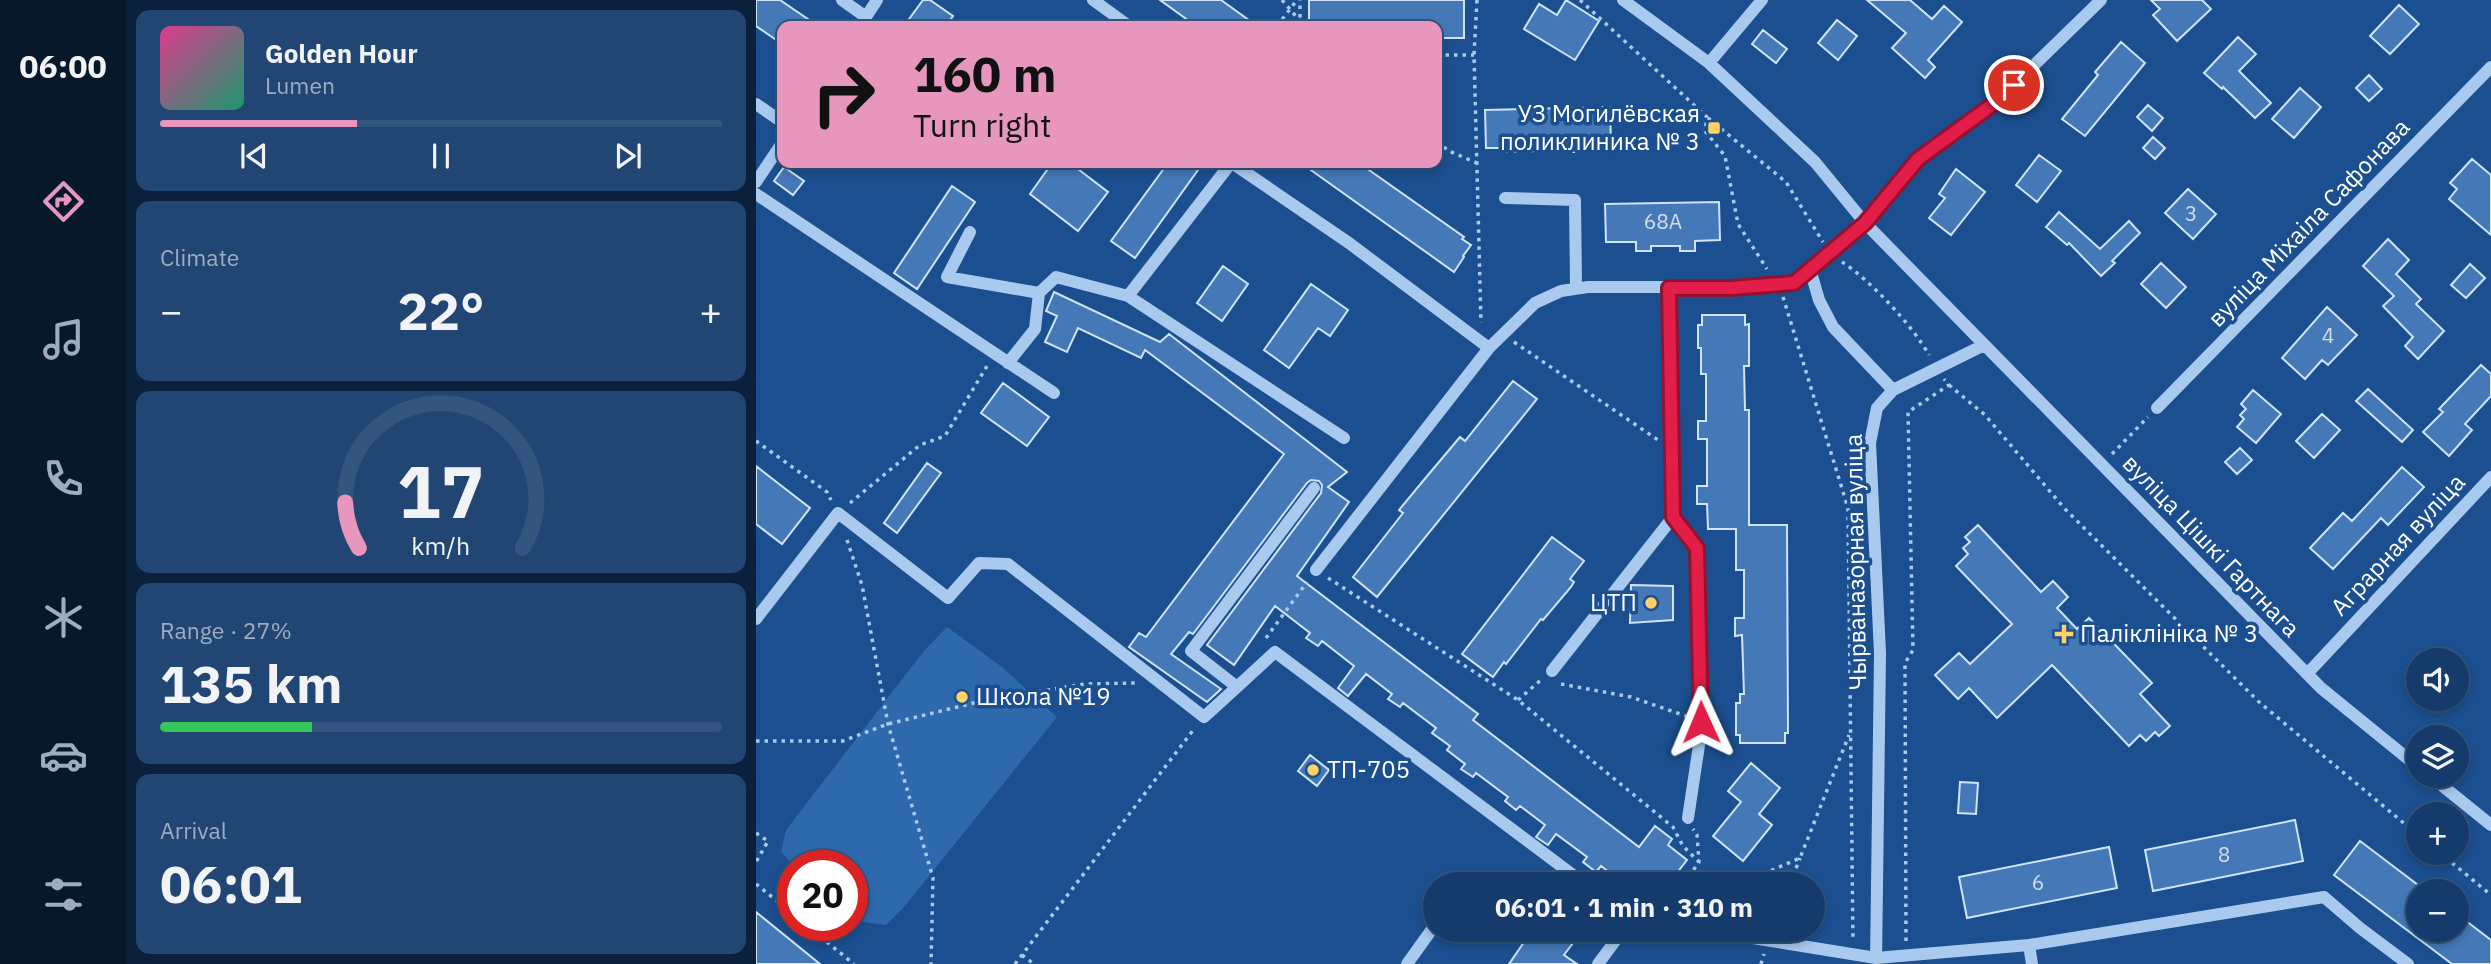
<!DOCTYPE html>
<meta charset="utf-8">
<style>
:root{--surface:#143b6b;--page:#214673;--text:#f1f3f6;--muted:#9dadc1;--line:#33557e;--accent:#e797bd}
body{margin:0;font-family:"IBM Plex Sans",sans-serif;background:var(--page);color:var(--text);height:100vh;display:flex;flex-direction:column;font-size:26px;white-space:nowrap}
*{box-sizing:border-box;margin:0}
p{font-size:23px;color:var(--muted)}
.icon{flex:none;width:38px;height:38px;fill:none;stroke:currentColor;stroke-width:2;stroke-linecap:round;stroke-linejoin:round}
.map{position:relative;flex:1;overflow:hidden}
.details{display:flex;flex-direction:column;gap:10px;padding:10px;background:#0b203b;width:630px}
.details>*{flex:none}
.banner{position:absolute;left:21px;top:21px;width:665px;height:147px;border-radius:14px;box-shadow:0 4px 10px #0003,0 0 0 2px var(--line);background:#e797bd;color:#111;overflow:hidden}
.buttons{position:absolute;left:1650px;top:648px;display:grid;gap:14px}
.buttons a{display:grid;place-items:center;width:63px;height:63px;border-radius:50%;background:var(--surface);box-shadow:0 4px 10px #0003,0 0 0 2px var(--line);font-size:35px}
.speed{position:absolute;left:21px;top:850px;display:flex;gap:14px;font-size:35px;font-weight:700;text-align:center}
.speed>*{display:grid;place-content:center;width:91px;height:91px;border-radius:50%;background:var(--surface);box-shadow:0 4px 10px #0003,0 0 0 2px var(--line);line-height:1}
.speed .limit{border:10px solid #d22;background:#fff;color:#111}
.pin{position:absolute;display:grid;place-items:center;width:60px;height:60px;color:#fff;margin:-30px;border:4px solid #fff;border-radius:50%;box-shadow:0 2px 7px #0007}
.me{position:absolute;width:77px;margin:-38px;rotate:359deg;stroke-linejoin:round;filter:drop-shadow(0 0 5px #0008)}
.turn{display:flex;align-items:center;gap:24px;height:147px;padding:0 21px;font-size:32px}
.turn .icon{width:91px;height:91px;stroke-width:2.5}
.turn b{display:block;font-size:49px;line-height:60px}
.big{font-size:52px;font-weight:700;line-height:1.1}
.details .widget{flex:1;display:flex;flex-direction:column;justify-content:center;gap:10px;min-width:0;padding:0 24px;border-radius:14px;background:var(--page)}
.details .dial{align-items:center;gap:0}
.dial svg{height:182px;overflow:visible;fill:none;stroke:var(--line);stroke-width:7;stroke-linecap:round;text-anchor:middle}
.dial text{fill:var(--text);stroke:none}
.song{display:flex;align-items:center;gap:21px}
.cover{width:84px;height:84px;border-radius:10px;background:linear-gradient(135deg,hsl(330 70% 55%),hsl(160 70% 35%))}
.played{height:7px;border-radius:4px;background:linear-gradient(90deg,var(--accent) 35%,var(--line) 35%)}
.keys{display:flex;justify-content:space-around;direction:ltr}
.heat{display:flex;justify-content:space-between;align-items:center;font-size:38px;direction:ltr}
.charge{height:10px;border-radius:5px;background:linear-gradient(90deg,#34c759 27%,var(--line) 0)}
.trip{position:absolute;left:667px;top:872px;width:402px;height:70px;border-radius:35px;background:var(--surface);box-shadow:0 4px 10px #0003,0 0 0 2px var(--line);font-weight:700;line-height:70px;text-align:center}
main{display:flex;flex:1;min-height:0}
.dock{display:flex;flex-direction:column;width:126px;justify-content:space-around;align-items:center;background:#08182b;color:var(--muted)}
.dock .icon{width:49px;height:49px}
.dock .current{color:var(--accent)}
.dock b{font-size:32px;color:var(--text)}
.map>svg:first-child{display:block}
.green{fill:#2e69ad}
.building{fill:#4478b7;stroke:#cfe3fa;stroke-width:2}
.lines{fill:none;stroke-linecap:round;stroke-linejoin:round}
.path{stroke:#a9c9ee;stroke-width:3.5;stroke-dasharray:3.5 5;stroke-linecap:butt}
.minor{stroke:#a9c9ee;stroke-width:12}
.route-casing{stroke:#92132f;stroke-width:18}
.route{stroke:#e11d48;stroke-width:12}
.poi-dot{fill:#ffd166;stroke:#1b4f8f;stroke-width:2.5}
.labels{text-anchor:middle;stroke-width:7;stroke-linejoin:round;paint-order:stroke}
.number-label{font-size:21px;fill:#d0dded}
.poi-label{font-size:24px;fill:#fff;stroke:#1b4f8f;text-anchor:start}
.street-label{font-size:24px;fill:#fff;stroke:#1b4f8f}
</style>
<main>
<nav class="dock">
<b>06:00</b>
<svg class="icon current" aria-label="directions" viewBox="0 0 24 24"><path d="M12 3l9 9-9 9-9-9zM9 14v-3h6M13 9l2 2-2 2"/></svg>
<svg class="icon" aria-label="music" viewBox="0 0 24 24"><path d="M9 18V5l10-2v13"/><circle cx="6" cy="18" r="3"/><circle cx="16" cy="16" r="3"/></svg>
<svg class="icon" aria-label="phone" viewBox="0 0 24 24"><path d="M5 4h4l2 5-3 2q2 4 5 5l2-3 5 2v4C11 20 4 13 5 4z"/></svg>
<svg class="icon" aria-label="climate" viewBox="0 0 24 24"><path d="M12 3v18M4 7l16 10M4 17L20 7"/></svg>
<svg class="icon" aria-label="car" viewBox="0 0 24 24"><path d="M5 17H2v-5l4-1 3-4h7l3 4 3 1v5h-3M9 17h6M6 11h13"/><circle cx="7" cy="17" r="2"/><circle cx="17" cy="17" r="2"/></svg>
<svg class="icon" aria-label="filters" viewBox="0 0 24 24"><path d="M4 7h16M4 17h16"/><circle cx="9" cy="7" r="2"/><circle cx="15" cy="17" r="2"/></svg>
</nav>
<section class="details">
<div class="widget">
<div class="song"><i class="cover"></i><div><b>Golden Hour</b><p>Lumen</p></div></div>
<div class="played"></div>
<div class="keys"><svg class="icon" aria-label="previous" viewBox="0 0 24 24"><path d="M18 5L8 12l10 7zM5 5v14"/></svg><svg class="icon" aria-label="pause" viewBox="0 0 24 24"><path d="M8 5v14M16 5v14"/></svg><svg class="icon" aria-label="next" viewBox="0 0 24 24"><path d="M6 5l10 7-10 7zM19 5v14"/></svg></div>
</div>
<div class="widget"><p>Climate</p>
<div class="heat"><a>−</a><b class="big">22°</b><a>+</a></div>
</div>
<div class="widget dial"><svg viewBox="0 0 100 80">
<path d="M14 69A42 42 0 1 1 86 69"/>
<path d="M14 69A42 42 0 0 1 8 49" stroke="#e797bd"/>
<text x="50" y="56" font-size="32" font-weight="700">17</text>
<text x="50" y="72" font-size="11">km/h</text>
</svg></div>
<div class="widget"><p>Range · 27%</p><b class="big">135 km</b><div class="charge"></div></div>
<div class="widget"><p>Arrival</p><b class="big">06:01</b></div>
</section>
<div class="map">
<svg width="1735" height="964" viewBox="0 0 1735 964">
<rect width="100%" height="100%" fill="#1b4f8f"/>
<path class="green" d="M191 627 246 667 301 717 148 907 130 925 107 922 96 914V866H38L25 852 30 830 167 652Z"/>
<path class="building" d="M0 0H24L62 26H26V44L0 26Z
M167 0H174L197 16 190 26H148Z
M404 0H465L501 26H440Z
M553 0H708V38H681V26H553Z
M810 0 843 21 819 60 768 29 783 4 801 15Z
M1111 0H1154L1176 19 1188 6 1206 22 1172 60 1179 67 1169 78 1136 48 1150 33Z
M1395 0H1446L1455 9 1421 41 1397 15 1404 9Z
M1643 5 1663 24 1634 54 1614 36Z
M1081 20 1101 36 1082 60 1062 43Z
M1007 30 1031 49 1020 63 996 44Z
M1482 37 1500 54 1483 71 1515 103 1499 118 1467 87 1466 89 1448 73Z
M1365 42 1389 63 1329 136 1306 119 1342 75 1339 72Z
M1613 75 1626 89 1613 101 1600 88Z
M1544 88 1565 107 1538 138 1516 119Z
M1392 105 1407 118 1396 131 1381 117Z
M854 107 855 145 828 146V152H813V150L750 152V148H730L729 110Z
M1397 137 1409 148 1399 159 1387 148Z
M1283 155 1305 171 1281 202 1260 185Z
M1716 159 1735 175V235L1693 199 1701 189 1694 183Z
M296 163H314L352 192 322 231 274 194Z
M412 163H432L442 170 379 258 355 241Z
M545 163H603L708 237 706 239 715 245 707 256 708 257 698 272Z
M28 167 48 181 37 195 18 181Z
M1200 169 1229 192 1195 235 1173 218 1189 198 1183 194Z
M196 186 219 202 161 289 138 273Z
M1432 189 1460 214 1437 239 1409 213Z
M963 202 964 240 939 241V251H924V246H895V251H880V242H850L849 204Z
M1303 212 1344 249 1373 221 1384 233 1356 261 1359 263 1345 276 1313 243 1311 245 1290 227Z
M1632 239 1653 260 1640 274 1665 299 1660 304 1688 331 1662 359 1649 346 1657 337 1627 306 1638 296 1607 266Z
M1405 263 1430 287 1410 308 1385 284Z
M1714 264 1729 278 1710 298 1695 285Z
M467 266 492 284 466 321 441 303Z
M555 284 592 310 574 336 562 328 533 368 508 350Z
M298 292 404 342 413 334 591 472 572 487 593 502 541 576 722 714 717 720 883 847 899 826 916 839 912 845 931 860 920 874 916 871 906 884H868L845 866 840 872 827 862 831 857 800 834 792 845 780 837 789 825 764 806 760 810 749 801 752 797 720 773 717 777 705 769 709 764 691 750 694 746 676 733 680 728 647 703 644 707 632 699 636 694 610 674 592 696 582 688 598 666 566 641 562 646 550 638 554 633 519 606 478 665 451 645 565 493 566 485 563 481 555 480 551 483 437 634 433 632 415 654 465 689 451 702 373 647 383 633 390 637 528 454 389 350 385 358 322 328 311 352 289 342 301 316 290 311Z
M1571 307 1601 335 1572 365 1566 360 1549 379 1526 358Z
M946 315H989V325L993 324V366H988L989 410H993V525H1031L1032 733H1029V743H984V735H980V703H984V694H988L986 635 979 636V618H988V570H980V529H952L951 504H941V486H951V439H942V421H950V374H945V348H942V325H946Z
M1725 365 1735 374V396L1709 424 1716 430 1693 456 1667 432 1687 412 1683 409Z
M757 381 781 399 621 597 597 577 647 513 643 510 667 481 704 437 709 441Z
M247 383 293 417 271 446 225 413Z
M1612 389 1657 430 1646 442 1600 401Z
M1497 390 1525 414 1500 443 1481 427 1488 419 1484 415 1490 409 1485 404Z
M1566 414 1584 430 1558 458 1540 441Z
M1484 448 1496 460 1481 474 1469 462Z
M171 463 185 473 141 533 128 523Z
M0 466 54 508 26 544 0 524Z
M1646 467 1668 487 1632 525 1625 518 1577 569 1554 548 1587 513 1596 521Z
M1222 525 1285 592 1297 581 1312 597 1301 608 1321 629 1333 618 1396 683 1384 694 1414 726 1403 736 1399 732 1390 741 1384 735 1373 746 1296 665 1241 718 1213 688 1202 699 1179 675 1203 653 1214 664 1256 624 1200 566 1212 554 1207 548 1214 542 1209 537Z
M796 537 828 561 814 579 818 582 815 587 787 620 785 619 750 664 748 662 737 677 706 654Z
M875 585 917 586V620L874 623Z
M554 755 573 770 561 786 542 771Z
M995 763 1024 788 1003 814 1016 825 987 861 957 836 985 802 972 791Z
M1204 782 1222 783 1220 814 1202 813Z
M1539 820 1547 861 1397 891 1389 850Z
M1604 841 1662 885V929H1701V914L1735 940V964H1696L1578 875Z
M1353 847 1361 888 1211 918 1203 877Z
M0 912 64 964H0Z
M777 929H797L817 943 808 955 821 964H753Z"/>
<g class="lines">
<path class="path" d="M526 0 544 21
M721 0 718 55 725 323
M824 0 951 117 949 131 969 156 982 224 1011 269
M521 26 541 0
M544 26V0
M681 55H718
M952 118 1030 182 1067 242
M681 142 693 151 721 163
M1086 262C1114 280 1157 326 1173 355
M1027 297 1092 508 1097 941
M758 342 902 440
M1193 385 1229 415 1309 509 1503 702 1662 835
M0 441 71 492 75 500
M1356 454 1392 417
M94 503 164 445 189 436 231 366
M91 540 106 585 132 724 177 878 175 964
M572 578 762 700 917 827 927 846 943 862
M510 638 551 582
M805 684 875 697 930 716
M762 700 786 679
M0 741H87L132 724 230 700 329 684 380 683
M0 833 12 841 0 862
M1683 852 1735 895
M0 884 37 914
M928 884 943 862 941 835 937 829
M984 884 1044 858 1093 735
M1034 884 1044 858
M51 926 98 964
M1150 941 1149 663 1157 650 1152 412 1193 385 1188 379
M266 955 278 964
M259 964 438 729
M1005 964 1008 954"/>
<path class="minor" d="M86 0 110 17
M337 0 373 26
M867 0 953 63 1059 162 1109 223 1565 688 1662 767
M104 26 121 0
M953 63 1006 0
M0 104 26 122
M476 163 593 243 733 348
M0 182 26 143
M0 194 298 393
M749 198 819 200 820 287
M214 232 191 277 283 293 279 329 252 363
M1054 269 1063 300 1077 327 1137 390
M283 293 300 277 372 296 588 438
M372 296 475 163
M1401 408 1735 67
M558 488 435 651 481 687 519 652 829 884
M917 517 941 548 945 732 932 818
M560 570 733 348 779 303 805 291 832 287H975L1038 283 1109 223 1162 159 1240 102 1345 0
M0 619 82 513 192 598 223 563 252 564 448 717 481 687
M796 671 917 517 913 288
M1551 674 1735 477
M1673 775 1735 825
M941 929 1120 958 1273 945 1568 897 1604 928 1652 964
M1273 945 1276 964
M651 964 679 925
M842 964 868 929
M1120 964 1124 653 1114 443 1121 408 1137 390 1228 345"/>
</g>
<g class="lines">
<g class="route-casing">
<path id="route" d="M945 722 941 548 917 517 913 288H975L1038 283 1109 223 1162 159 1240 102 1258 85"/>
</g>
<use href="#route" class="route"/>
</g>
<g class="poi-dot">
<rect x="951" y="121" width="14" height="14" rx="3.5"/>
<circle cx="895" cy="603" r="7"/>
<path d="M1304.5 623.5h7v7h7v7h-7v7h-7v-7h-7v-7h7z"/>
<circle cx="206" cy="697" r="7"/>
<circle cx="557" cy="770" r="7"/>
</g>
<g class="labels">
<g class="number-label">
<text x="1435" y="221">3</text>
<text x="907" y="229">68А</text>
<text x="1572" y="343">4</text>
<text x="1468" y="862">8</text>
<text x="1282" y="890">6</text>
</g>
<g class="poi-label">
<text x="944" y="122" text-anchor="end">УЗ Могилёвская<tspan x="944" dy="28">поликлиника № 3</tspan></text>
<text x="881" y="611" text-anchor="end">ЦТП</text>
<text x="1324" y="642">Паліклініка № 3</text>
<text x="220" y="705">Школа №19</text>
<text x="571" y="778">ТП-705</text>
</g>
<g class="street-label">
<text transform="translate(1553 223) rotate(-46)" y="8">вуліца Міхаіла Сафонава</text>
<text transform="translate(1642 545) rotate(-47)" y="8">Аграрная вуліца</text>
<text transform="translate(1455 546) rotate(46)" y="8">вуліца Цішкі Гартнага</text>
<text transform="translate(1100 562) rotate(-91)" y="8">Чырваназорная вуліца</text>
</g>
</g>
</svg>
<div class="buttons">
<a><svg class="icon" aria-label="sound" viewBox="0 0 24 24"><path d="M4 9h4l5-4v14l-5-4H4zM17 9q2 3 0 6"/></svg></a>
<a><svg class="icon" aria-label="layers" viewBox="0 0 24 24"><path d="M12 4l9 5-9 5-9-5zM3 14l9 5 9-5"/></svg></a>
<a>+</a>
<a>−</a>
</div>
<div class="speed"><div class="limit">20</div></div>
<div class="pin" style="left:1258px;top:85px;background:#d93025"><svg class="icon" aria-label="arrive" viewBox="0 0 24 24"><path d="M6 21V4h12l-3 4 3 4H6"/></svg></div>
<svg class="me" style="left:945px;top:722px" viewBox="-20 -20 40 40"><path d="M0-17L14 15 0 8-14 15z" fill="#e11d48" stroke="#fff" stroke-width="4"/></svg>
<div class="trip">06:01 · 1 min · 310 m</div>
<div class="banner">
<div class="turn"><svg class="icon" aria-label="right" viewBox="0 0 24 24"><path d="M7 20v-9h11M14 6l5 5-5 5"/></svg><div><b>160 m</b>Turn right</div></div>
</div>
</div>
</main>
